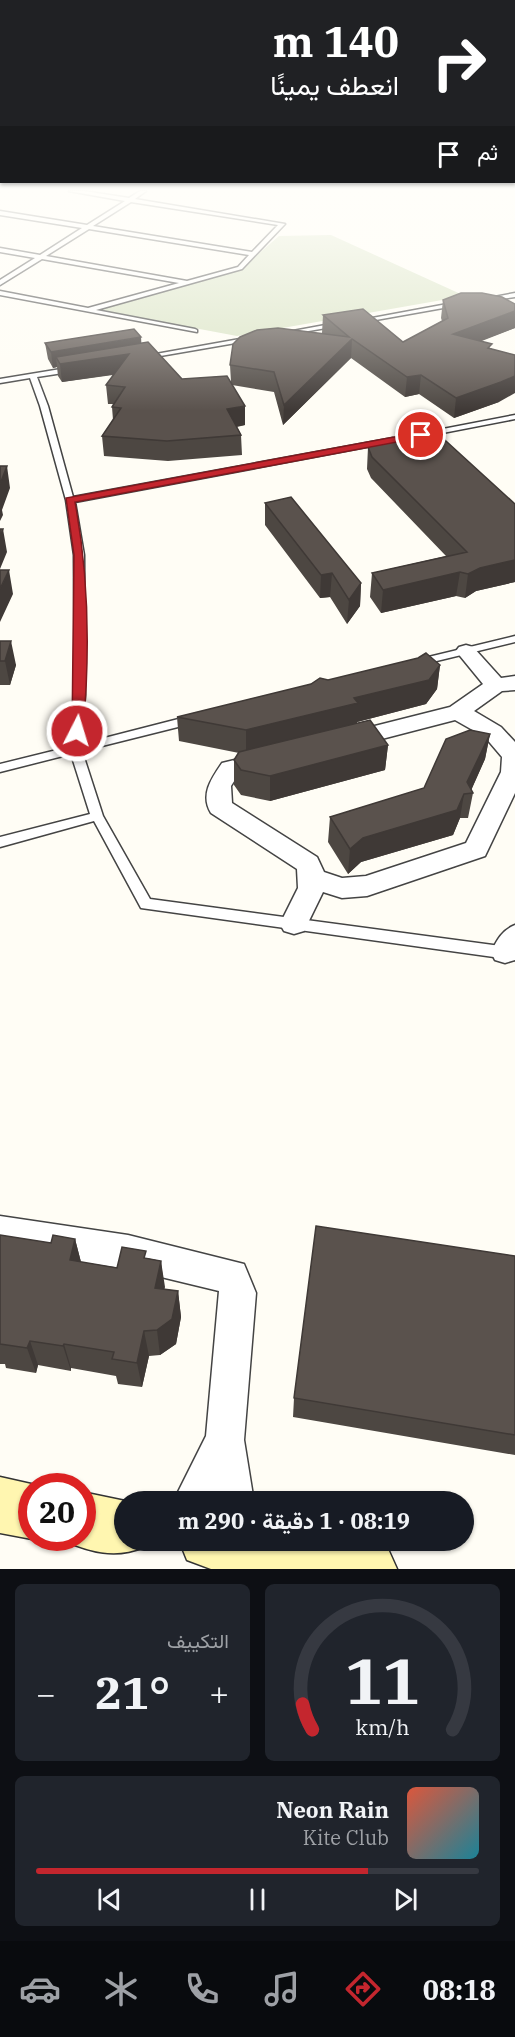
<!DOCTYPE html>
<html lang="ar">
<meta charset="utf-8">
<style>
:root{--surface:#171b24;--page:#20242c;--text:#f1f3f6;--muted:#9ea1a6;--line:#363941;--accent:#c4262e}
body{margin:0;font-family:"IBM Plex Serif",Vazirmatn,serif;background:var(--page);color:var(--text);direction:rtl;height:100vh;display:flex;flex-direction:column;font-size:22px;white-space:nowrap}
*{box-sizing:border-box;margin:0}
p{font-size:20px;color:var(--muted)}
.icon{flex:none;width:33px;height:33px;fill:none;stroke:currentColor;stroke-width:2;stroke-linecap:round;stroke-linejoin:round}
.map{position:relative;height:1569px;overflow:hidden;direction:ltr}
.drawer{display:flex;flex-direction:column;gap:15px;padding:15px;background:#0d0f14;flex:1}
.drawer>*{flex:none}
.guide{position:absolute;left:0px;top:0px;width:516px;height:183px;box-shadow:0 2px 4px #0004;direction:rtl;background:#202124;color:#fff;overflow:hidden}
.speed{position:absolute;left:18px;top:1473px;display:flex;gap:12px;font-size:30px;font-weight:700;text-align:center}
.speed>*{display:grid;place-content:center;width:78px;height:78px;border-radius:50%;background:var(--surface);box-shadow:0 2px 4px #0004;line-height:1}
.speed .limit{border:9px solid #d22;background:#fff;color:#111}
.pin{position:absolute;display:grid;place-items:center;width:51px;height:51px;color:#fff;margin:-26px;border:3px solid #fff;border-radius:50%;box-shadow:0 2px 6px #0007}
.me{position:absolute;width:66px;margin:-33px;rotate:5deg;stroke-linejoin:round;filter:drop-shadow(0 0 4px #0008)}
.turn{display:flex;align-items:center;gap:21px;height:126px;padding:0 18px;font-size:27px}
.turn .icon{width:78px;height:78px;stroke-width:2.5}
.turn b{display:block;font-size:42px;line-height:51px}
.then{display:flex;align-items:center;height:57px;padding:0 18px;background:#0003;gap:12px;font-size:22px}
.big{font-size:45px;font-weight:700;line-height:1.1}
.drawer .tile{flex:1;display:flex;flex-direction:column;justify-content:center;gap:9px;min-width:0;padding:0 21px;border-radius:9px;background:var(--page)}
.drawer .dial{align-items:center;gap:0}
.dial svg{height:156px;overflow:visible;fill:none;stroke:var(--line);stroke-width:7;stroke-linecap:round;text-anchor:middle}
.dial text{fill:var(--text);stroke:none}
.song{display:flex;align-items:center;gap:18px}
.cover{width:72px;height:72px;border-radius:9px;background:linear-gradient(135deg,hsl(10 70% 55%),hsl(190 70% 35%))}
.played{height:6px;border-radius:3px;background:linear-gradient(90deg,var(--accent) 75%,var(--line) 75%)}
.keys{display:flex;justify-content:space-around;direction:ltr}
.heat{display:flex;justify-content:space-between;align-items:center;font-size:33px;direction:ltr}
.drawer .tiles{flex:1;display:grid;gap:15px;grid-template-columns:1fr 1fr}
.tile:last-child{grid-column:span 2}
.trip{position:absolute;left:114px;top:1491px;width:360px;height:60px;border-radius:30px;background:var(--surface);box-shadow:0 2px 4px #0004;font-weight:700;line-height:60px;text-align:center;direction:rtl}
.tabs{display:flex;height:96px;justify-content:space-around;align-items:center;background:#090b0e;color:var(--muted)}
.tabs .icon{width:42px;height:42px}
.tabs .current{color:var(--accent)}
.tabs b{font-size:27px;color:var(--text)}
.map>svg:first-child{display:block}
.cemetery{fill:#d9e3c4}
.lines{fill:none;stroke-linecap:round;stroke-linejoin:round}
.service-casing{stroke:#444;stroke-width:3}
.minor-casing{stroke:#444;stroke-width:3}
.secondary-casing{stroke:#333;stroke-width:3}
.service{fill:#fff;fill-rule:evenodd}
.minor{fill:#fff;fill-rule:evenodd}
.secondary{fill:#fff6b0;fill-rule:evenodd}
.wall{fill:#4d4742}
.shaded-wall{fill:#3f3936}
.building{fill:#5a524d;stroke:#3f3936;stroke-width:1.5}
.route{fill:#c4262e;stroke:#7f191e;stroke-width:1.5}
</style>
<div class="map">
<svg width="515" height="1569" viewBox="0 0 515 1569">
<rect width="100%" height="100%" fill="#fffdf5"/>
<path class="cemetery" d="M331 235 465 296 237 336 98 310 241 269 279 236Z"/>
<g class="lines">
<g class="service-casing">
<path id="service" d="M69 191H84L129 198 140 191H146L135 199 285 224 242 269 96 310 195 329 197 330V332L0 295V291L88 308 179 283 42 259 0 285V280L35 258 0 252V248L40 255 82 228 0 215V211L87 225 125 201ZM131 202 278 225 252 252 93 226ZM89 229 249 255 238 267 187 281 46 256Z
M515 293V297L487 301 484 299Z
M458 302 461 304 460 305 359 323 356 321Z
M336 323 339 325 338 326 285 335 282 333Z
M251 337 253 338V340L143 359 139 357Z
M73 367H76V371L37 377 48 406 73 497 393 438 397 440 393 442 75 502 84 555 85 695 81 744 194 715 200 719 198 722 82 751 103 816 150 899 515 948V960L141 908 94 821 0 847V837L90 814 71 754 0 772V764L69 747 75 695 74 555 66 500 40 406 30 378 0 383V379Z
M515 415V419L422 437 418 435 422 433Z
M515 636V642L420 665 415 662 416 660Z"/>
</g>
<g class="minor-casing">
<path id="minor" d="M466 645 473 647 501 678 515 676V690L502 691 474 711 501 727 515 742V793L485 856 367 896 342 898 323 892 304 931 294 934 284 931 280 924 298 888 297 869 211 813C200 795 211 779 222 763L267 752 275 754 279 760 275 766 238 775 231 786 232 803 317 857 324 872 342 878 366 876 466 843 501 772 502 757 485 737 455 720 347 748 339 745 336 740 339 735 450 707 483 684 456 651 459 647Z
M515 925V960L505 963 495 960 491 952C497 940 502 930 515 925Z
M0 1216 128 1235 244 1264 256 1293 244 1440 254 1502H173L206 1436 219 1291 128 1269 0 1250Z"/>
</g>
<g class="secondary-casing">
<path id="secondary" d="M0 1477 40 1486H32V1538H35L32 1539 0 1533Z
M82 1492 130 1502H124V1540H147L144 1547C115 1559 91 1552 62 1540L61 1538H82Z
M179 1540H369L388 1549 397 1569H211L187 1560Z"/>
</g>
<use href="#service" class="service"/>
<use href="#minor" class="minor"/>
<use href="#secondary" class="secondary"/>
</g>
<path class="wall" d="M443 300 515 328 480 341 492 349 499 402 454 418 419 394 405 397 351 358 283 425 274 392 232 385 245 425 237 427 241 435 242 455 168 461 104 456 102 436 113 420 112 407 113 404H108L106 385 113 375 62 382 58 376 57 367 53 368 48 359 45 343H142L182 379 231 382 230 365 323 334 322 333 323 315 403 342 442 321 441 318Z
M368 447 515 504V582L476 591 465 598 456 596 381 613 370 597 372 573 446 556 371 478 367 469Z
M265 503 361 583 360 606 347 624 330 597 320 598 265 525Z
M0 641 16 665 10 685H0Z
M440 665 437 689 426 704 357 722V723L388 745 385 770 270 801 241 795 234 785V760L239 753 179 741 177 717 328 680Z
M490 734 485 759 471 790 473 793 468 818H460L453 835 361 862 348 874 328 842 330 817 424 788Z
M0 1235 51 1243 75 1239 81 1262 117 1268 147 1258 161 1261 164 1289 178 1291 181 1317 176 1344 160 1355 149 1356 142 1387 118 1384 116 1376 71 1368V1371L38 1365 36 1373 6 1368 5 1364H0Z
M515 1256V1455L293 1417 294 1398Z"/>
<path class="shaded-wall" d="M515 311V328L451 353 453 334Z
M141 337 142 353 130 372 62 382 60 364 56 357 57 367 53 368 51 352Z
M352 339 351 358 283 425 284 405Z
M421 375 419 394 405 397 407 377Z
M515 376V393L499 402 454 418 456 398Z
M245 406V425L227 428V409Z
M7 466 10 488 2 510 3 515 0 521V484Z
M3 529 7 552 0 569V537Z
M515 560V582L476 591 465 598 468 574 480 568Z
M9 570 13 594 0 622V589Z
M460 572 456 596 381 613 383 590Z
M332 573 330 597 320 598 321 575Z
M361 583 360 606 347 624 349 600Z
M11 641 16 665 10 685 5 661Z
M440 665 437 689 426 704 357 722 356 728 246 755V730L354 698Z
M490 734 485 759 470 793 467 782Z
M388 745 385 770 270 801V776Z
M464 794 460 818 453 835 361 862 348 874 350 849 363 838Z
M75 1239 82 1266 70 1260Z
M161 1261 165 1287 159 1314 155 1288Z
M178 1291 181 1317 176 1344 160 1355 157 1330Z
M144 1331 149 1356 142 1387 137 1363Z
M30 1341 38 1365 36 1373 27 1348Z
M64 1344 71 1368V1371L63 1346Z"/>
<path class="building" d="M461 293H482L502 297 515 304V311L453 334 492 344 488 348 515 355V376L501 382 456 398 421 375 407 377 352 339 284 405 274 372 230 365 233 344 240 337 257 330 278 328 349 337 323 315 363 309 403 342 448 318 443 300Z
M134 329 141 337 51 352 45 343Z
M148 342 182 379 227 376 245 406 227 409 241 435 167 441 102 436 121 408 112 407 125 387 106 385 129 354 60 364 56 357Z
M435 431 515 504V560L480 568 468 574 460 572 383 590 372 573 467 552 372 457 368 447 381 441Z
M0 466H7L0 484Z
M291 497 361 583 349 600 332 573 321 575 265 503Z
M0 529H3L0 537Z
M0 570H9L0 589Z
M0 641H11L5 661H0Z
M426 653 440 665 429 680 354 698 358 703 246 730 177 717 311 684 320 678 328 680 418 658Z
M370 720 388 745 270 776 241 770 234 760 239 752Z
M470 730 490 734 467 782 473 793 464 794 457 810 363 838 350 849 330 817 424 788 446 739Z
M316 1226 515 1256V1435L294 1398Z
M0 1235 51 1243 53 1235 75 1239 70 1260 117 1268 122 1247 146 1251 144 1258 161 1261 155 1288 178 1291 172 1319 157 1330 144 1331 137 1363 112 1359 114 1352 64 1344 63 1346 30 1341 27 1348 0 1344Z"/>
<linearGradient id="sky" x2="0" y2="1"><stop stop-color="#95c6ee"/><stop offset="0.46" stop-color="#fffefa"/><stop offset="1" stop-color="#fffefa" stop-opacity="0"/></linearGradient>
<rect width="515" height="411" fill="url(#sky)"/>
<path class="route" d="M421 432 424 433V437L75 502C89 577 90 655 83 731L81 734H72L74 555 66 498Z"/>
</svg>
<div class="speed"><div class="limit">20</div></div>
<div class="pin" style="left:421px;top:435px;background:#d93025"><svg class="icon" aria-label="arrive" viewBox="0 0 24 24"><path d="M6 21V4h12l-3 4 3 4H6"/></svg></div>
<svg class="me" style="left:77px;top:731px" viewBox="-20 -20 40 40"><circle r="17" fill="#c4262e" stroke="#fff" stroke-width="3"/><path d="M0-11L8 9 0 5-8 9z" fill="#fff"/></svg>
<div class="trip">08:19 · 1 دقيقة · 290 m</div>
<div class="guide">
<div class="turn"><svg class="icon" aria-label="right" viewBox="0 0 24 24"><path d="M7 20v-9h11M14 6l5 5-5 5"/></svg><div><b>140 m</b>انعطف يمينًا</div></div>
<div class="then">ثم<svg class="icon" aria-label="arrive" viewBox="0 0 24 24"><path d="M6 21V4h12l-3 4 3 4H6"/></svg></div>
</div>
</div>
<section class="drawer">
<div class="tiles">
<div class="tile dial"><svg viewBox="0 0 100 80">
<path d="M14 69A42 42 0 1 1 86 69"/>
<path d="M14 69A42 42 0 0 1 9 56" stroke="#c4262e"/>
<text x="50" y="56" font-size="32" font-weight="700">11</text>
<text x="50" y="72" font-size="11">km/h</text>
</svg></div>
<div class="tile"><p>التكييف</p>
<div class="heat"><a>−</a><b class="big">21°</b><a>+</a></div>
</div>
<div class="tile">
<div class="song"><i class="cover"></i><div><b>Neon Rain</b><p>Kite Club</p></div></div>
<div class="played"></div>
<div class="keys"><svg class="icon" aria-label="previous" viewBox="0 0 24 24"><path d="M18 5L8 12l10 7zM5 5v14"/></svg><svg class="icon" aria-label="pause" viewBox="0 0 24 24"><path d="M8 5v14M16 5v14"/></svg><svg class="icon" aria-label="next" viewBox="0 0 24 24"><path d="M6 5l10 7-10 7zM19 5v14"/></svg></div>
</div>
</div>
</section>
<nav class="tabs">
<b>08:18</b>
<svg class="icon current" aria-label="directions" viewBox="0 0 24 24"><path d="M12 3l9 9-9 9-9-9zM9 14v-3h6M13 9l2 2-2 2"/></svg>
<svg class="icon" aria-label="music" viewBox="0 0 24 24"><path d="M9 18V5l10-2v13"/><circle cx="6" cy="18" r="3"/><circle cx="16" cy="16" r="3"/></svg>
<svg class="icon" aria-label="phone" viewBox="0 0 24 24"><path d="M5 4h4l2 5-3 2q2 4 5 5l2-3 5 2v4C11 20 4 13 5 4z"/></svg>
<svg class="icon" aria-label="climate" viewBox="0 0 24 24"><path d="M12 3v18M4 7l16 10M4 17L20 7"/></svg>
<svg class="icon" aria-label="car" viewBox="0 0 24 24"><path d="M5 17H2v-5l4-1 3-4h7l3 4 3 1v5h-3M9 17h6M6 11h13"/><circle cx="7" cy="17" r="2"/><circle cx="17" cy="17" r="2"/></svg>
</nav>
